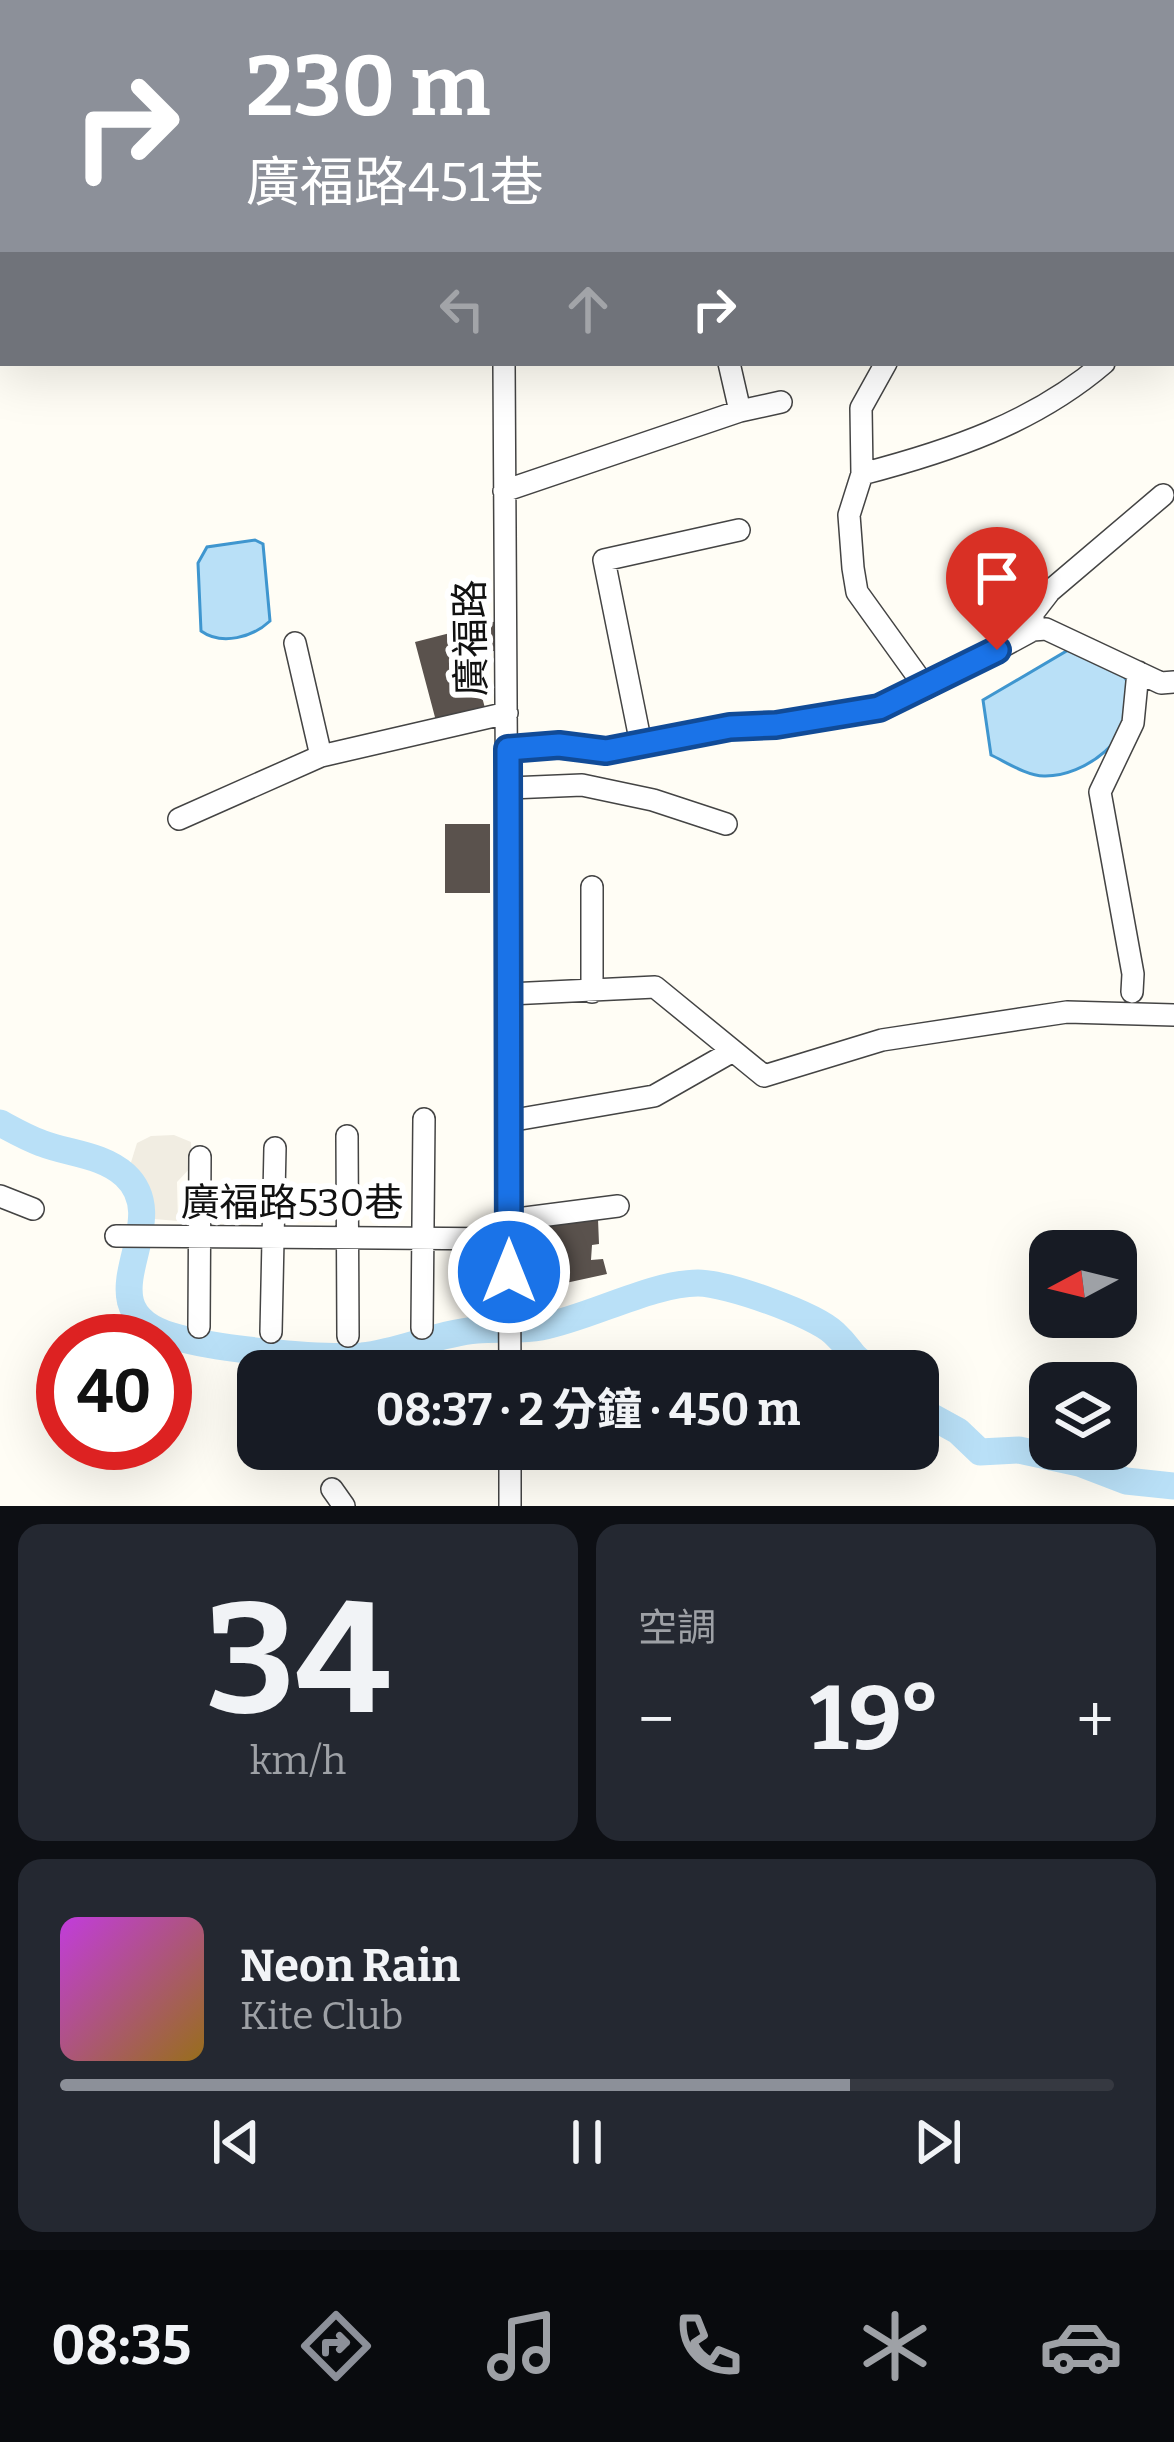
<!DOCTYPE html>
<html lang="zh-TW">
<meta charset="utf-8">
<style>
:root{--surface:#171b24;--page:#242831;--text:#f1f3f6;--muted:#9ea1a6;--line:#363941;--accent:#8c9099}
body{margin:0;font-family:Bitter,"Noto Sans TC",serif;background:var(--page);color:var(--text);height:100vh;display:flex;flex-direction:column;font-size:45px;white-space:nowrap}
*{box-sizing:border-box;margin:0}
p{font-size:39px;color:var(--muted)}
.icon{flex:none;width:66px;height:66px;fill:none;stroke:currentColor;stroke-width:2;stroke-linecap:round;stroke-linejoin:round}
.map{position:relative;height:1506px;overflow:hidden}
.panel{display:flex;flex-direction:column;gap:18px;padding:18px;background:#0d0f14;flex:1}
.panel>*{flex:none}
.banner{position:absolute;left:0px;top:0px;width:1176px;height:366px;box-shadow:0 12px 48px #0002;background:#8c9099;color:#fff;overflow:hidden}
.needle{width:78px;rotate:263deg}
.fabs{position:absolute;left:1029px;top:1230px;display:grid;gap:24px}
.fabs a{display:grid;place-items:center;width:108px;height:108px;border-radius:24px;background:var(--surface);box-shadow:0 12px 48px #0002;font-size:60px}
.speed{position:absolute;left:36px;top:1314px;display:flex;gap:24px;font-size:60px;font-weight:700;text-align:center}
.speed>*{display:grid;place-content:center;width:156px;height:156px;border-radius:50%;background:var(--surface);box-shadow:0 12px 48px #0002;line-height:1}
.speed .limit{border:18px solid #d22;background:#fff;color:#111}
.pin{position:absolute;display:grid;place-items:center;width:102px;height:102px;color:#fff;margin:-123px -51px;border-radius:50% 50% 50% 0;rotate:-45deg;box-shadow:0 0 12px #0007}
.pin .icon{rotate:45deg}
.me{position:absolute;width:132px;margin:-66px;rotate:0deg;stroke-linejoin:round;filter:drop-shadow(0 0 9px #0008)}
.turn{display:flex;align-items:center;gap:42px;height:252px;padding:0 48px;font-size:54px}
.turn .icon{width:156px;height:156px;stroke-width:2.5}
.turn b{display:block;font-size:84px;line-height:102px}
.lanes{display:flex;align-items:center;height:114px;padding:0 48px;background:#0003;justify-content:center;gap:60px;direction:ltr}
.lanes .off{opacity:.35}
.big{font-size:90px;font-weight:700;line-height:1.1}
.panel .widget{flex:1;display:flex;flex-direction:column;justify-content:center;gap:18px;min-width:0;padding:0 42px;border-radius:24px;background:var(--page)}
.panel .dial{align-items:center;gap:0}
.dial b{font-size:156px;line-height:1}
.song{display:flex;align-items:center;gap:36px}
.cover{width:144px;height:144px;border-radius:18px;background:linear-gradient(135deg,hsl(290 70% 55%),hsl(40 70% 35%))}
.played{height:12px;border-radius:6px;background:linear-gradient(90deg,var(--accent) 75%,var(--line) 75%)}
.keys{display:flex;justify-content:space-around;direction:ltr}
.heat{display:flex;justify-content:space-between;align-items:center;font-size:66px;direction:ltr}
.panel .tiles{flex:1;display:grid;gap:18px;grid-template-columns:1fr 1fr}
.widget:last-child{grid-column:span 2}
.trip{position:absolute;left:237px;top:1350px;width:702px;height:120px;border-radius:24px;background:var(--surface);box-shadow:0 12px 48px #0002;font-weight:700;line-height:120px;text-align:center}
.dock{display:flex;height:192px;justify-content:space-around;align-items:center;background:#090b0e;color:var(--muted)}
.dock .icon{width:84px;height:84px}
.dock .selected{color:var(--accent)}
.dock b{font-size:54px;color:var(--text)}
.map>svg:first-child{display:block}
.plaza{fill:#f1ede2}
.water{fill:#b9e0f7;stroke:#3f96cf;stroke-width:3}
.lines{fill:none;stroke-linecap:round;stroke-linejoin:round}
.river{stroke:#b9e0f7;stroke-width:27}
.building{fill:#5a524d}
.minor-casing{stroke:#444;stroke-width:24}
.minor{stroke:#fff;stroke-width:21}
.route-casing{stroke:#114b97;stroke-width:30}
.route{stroke:#1a73e8;stroke-width:21}
.labels{text-anchor:middle;stroke-width:12;stroke-linejoin:round;paint-order:stroke}
.street-label{font-size:39px;fill:#111;stroke:#fff}
</style>
<div class="map">
<svg width="1174" height="1506" viewBox="0 0 1174 1506">
<rect width="100%" height="100%" fill="#fffdf5"/>
<path class="plaza" d="M174 1135 191 1142 192 1166 177 1182 178 1221 142 1218 143 1194 128 1172 137 1143 151 1136Z"/>
<path class="water" d="M255 540 263 544 270 621C253 637 222 646 201 631L198 563 207 547Z
M1070 649 1119 667C1123 675 1130 684 1131 693 1137 737 1085 777 1044 776 1027 776 1006 762 991 755L983 700Z"/>
<g class="lines">
<path class="river" d="M1173 25H1174
M0 297 3 295
M0 1123C13 1130 27 1138 41 1143 69 1154 101 1154 125 1175 179 1225 76 1307 172 1336 214 1349 317 1359 362 1356 401 1352 438 1333 477 1330 498 1328 520 1331 541 1327 589 1318 652 1283 698 1283 726 1283 814 1314 834 1333 858 1355 846 1358 882 1371
M918 1409 958 1431 980 1452 1019 1450 1079 1463 1126 1481 1174 1486"/>
</g>
<path class="building" d="M497 621 504 648 471 657 485 708 436 721 415 642Z
M445 824H490V893H445Z
M538 1219H598L599 1244 592 1245 591 1260 603 1259 607 1274 561 1284V1289L527 1290 526 1227 537 1228Z"/>
<g class="lines">
<g class="minor-casing">
<path id="minor" d="M102 0 103 3
M286 0V3
M496 0V3
M607 0 608 3
M681 0 682 3
M767 0 768 3
M877 0 878 3
M954 0 955 3
M1037 0V3
M1118 0 1119 3
M443 3 467 0
M0 72H3
M504 363 510 1371
M729 363 740 411
M886 363 861 408 862 474 849 515 853 568 857 592 926 688
M862 474C950 451 1034 423 1104 363
M504 491 740 411 781 402
M1033 630V613L1050 591 1163 495
M295 643 321 756
M641 744 604 560 739 530
M508 750 559 745 606 751 730 727 776 725 879 708 926 688 1033 630 1046 629 1161 683 1174 682
M510 788 582 785 653 800 726 824
M179 819 321 756 507 713
M592 887V992
M1132 992 1133 974 1100 792 1133 723 1138 672
M509 994 655 987 764 1076 882 1040 1067 1012 1174 1015
M509 1121 654 1096 733 1051
M347 1136 348 1336
M0 1196 33 1209
M509 1220 618 1206
M116 1236 509 1239
M199 1327 200 1157
M422 1328 424 1119
M271 1332 275 1148
M332 1489 344 1506
M510 1506V1449"/>
</g>
<use href="#minor" class="minor"/>
</g>
<g class="lines">
<g class="route-casing">
<path id="route" d="M509 1272 508 749 559 745 606 751 730 727 776 725 879 708 997 650"/>
</g>
<use href="#route" class="route"/>
</g>
<g class="labels">
<g class="street-label">
<text transform="translate(470 638) rotate(-91)" y="14">廣福路</text>
<text x="292" y="1216">廣福路530巷</text>
</g>
</g>
</svg>
<div class="fabs">
<a><svg class="needle" viewBox="-14 -14 28 28"><path d="M0-13l5 13h-10z" fill="#e53935"/><path d="M0 13l5-13h-10z" fill="#9ea1a6"/></svg></a>
<a><svg class="icon" aria-label="layers" viewBox="0 0 24 24"><path d="M12 4l9 5-9 5-9-5zM3 14l9 5 9-5"/></svg></a>
</div>
<div class="speed"><div class="limit">40</div></div>
<div class="pin" style="left:997px;top:650px;background:#d93025"><svg class="icon" aria-label="arrive" viewBox="0 0 24 24"><path d="M6 21V4h12l-3 4 3 4H6"/></svg></div>
<svg class="me" style="left:509px;top:1272px" viewBox="-20 -20 40 40"><circle r="17" fill="#1a73e8" stroke="#fff" stroke-width="3"/><path d="M0-11L8 9 0 5-8 9z" fill="#fff"/></svg>
<div class="trip">08:37 · 2 分鐘 · 450 m</div>
<div class="banner">
<div class="turn"><svg class="icon" aria-label="right" viewBox="0 0 24 24"><path d="M7 20v-9h11M14 6l5 5-5 5"/></svg><div><b>230 m</b>廣福路451巷</div></div>
<div class="lanes"><svg class="icon off" aria-label="left" viewBox="0 0 24 24"><path d="M17 20v-9H6M10 6l-5 5 5 5"/></svg><svg class="icon off" aria-label="ahead" viewBox="0 0 24 24"><path d="M12 20V5M6 11l6-6 6 6"/></svg><svg class="icon" aria-label="right" viewBox="0 0 24 24"><path d="M7 20v-9h11M14 6l5 5-5 5"/></svg></div>
</div>
</div>
<section class="panel">
<div class="tiles">
<div class="widget dial"><b>34</b><p>km/h</p></div>
<div class="widget"><p>空調</p>
<div class="heat"><a>−</a><b class="big">19°</b><a>+</a></div>
</div>
<div class="widget">
<div class="song"><i class="cover"></i><div><b>Neon Rain</b><p>Kite Club</p></div></div>
<div class="played"></div>
<div class="keys"><svg class="icon" aria-label="previous" viewBox="0 0 24 24"><path d="M18 5L8 12l10 7zM5 5v14"/></svg><svg class="icon" aria-label="pause" viewBox="0 0 24 24"><path d="M8 5v14M16 5v14"/></svg><svg class="icon" aria-label="next" viewBox="0 0 24 24"><path d="M6 5l10 7-10 7zM19 5v14"/></svg></div>
</div>
</div>
</section>
<nav class="dock">
<b>08:35</b>
<svg class="icon selected" aria-label="directions" viewBox="0 0 24 24"><path d="M12 3l9 9-9 9-9-9zM9 14v-3h6M13 9l2 2-2 2"/></svg>
<svg class="icon" aria-label="music" viewBox="0 0 24 24"><path d="M9 18V5l10-2v13"/><circle cx="6" cy="18" r="3"/><circle cx="16" cy="16" r="3"/></svg>
<svg class="icon" aria-label="phone" viewBox="0 0 24 24"><path d="M5 4h4l2 5-3 2q2 4 5 5l2-3 5 2v4C11 20 4 13 5 4z"/></svg>
<svg class="icon" aria-label="climate" viewBox="0 0 24 24"><path d="M12 3v18M4 7l16 10M4 17L20 7"/></svg>
<svg class="icon" aria-label="car" viewBox="0 0 24 24"><path d="M5 17H2v-5l4-1 3-4h7l3 4 3 1v5h-3M9 17h6M6 11h13"/><circle cx="7" cy="17" r="2"/><circle cx="17" cy="17" r="2"/></svg>
</nav>
